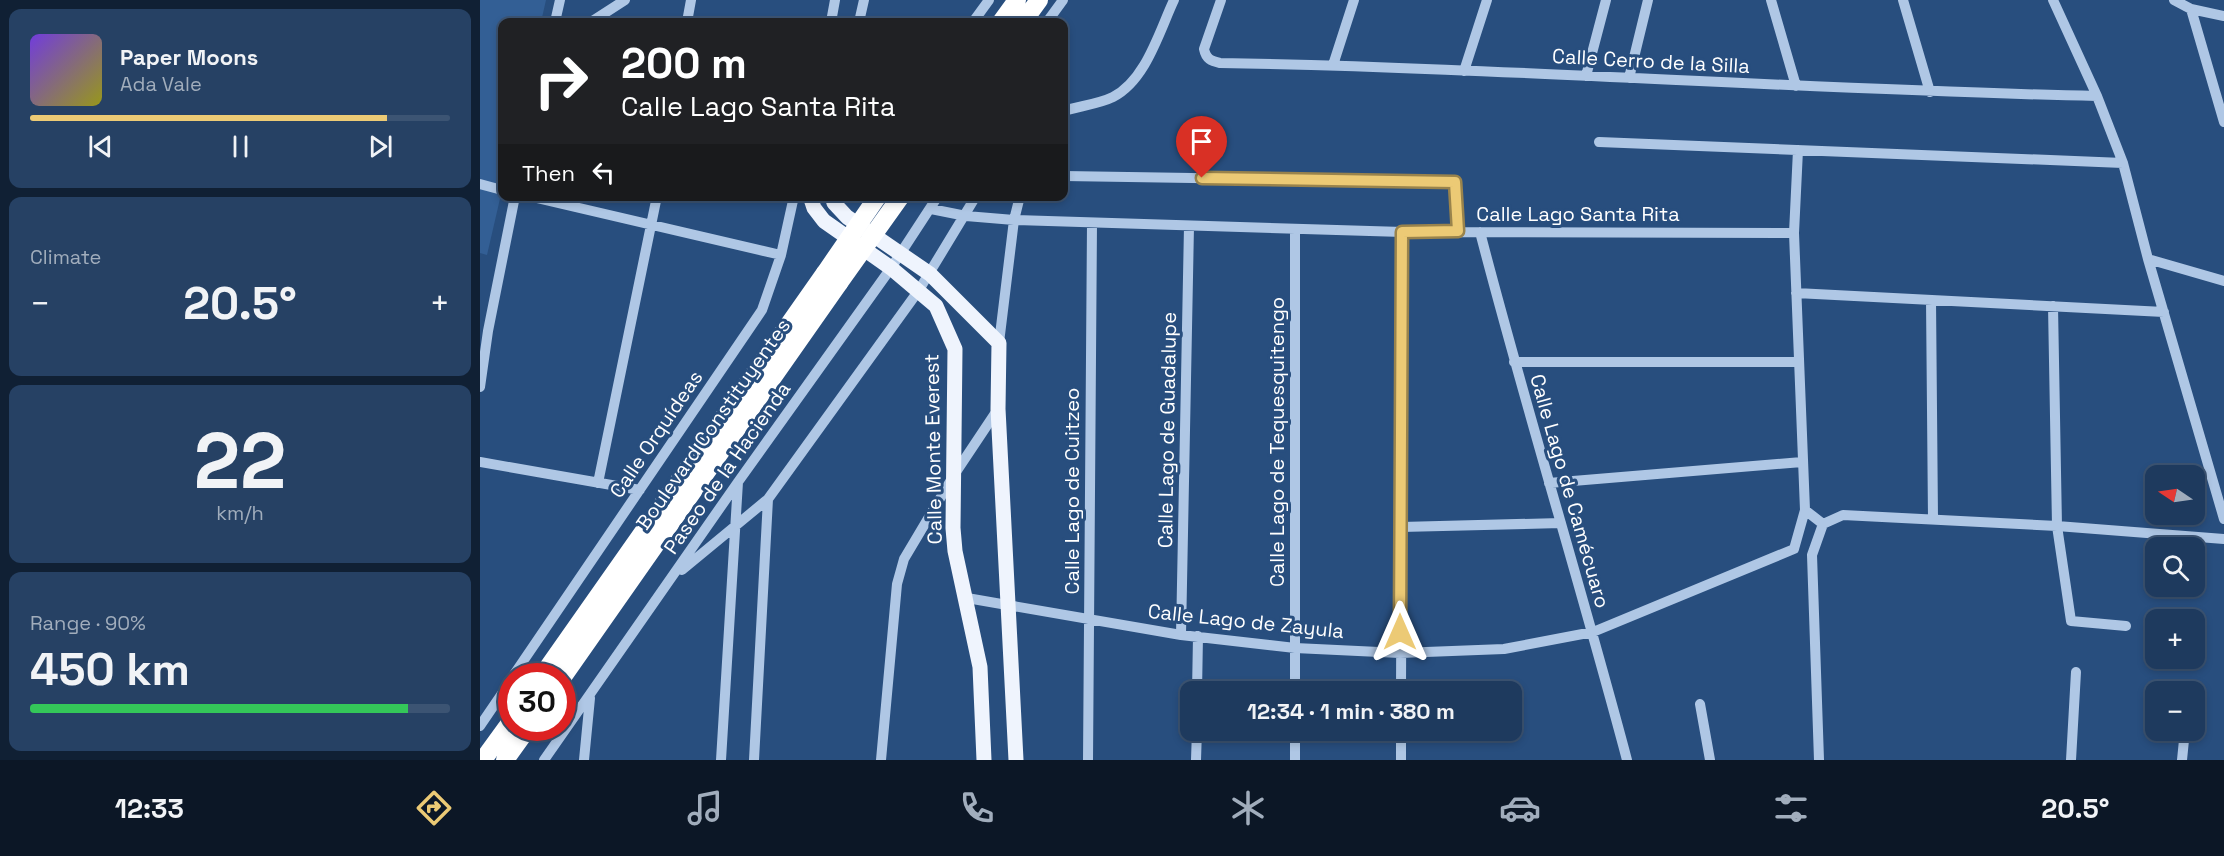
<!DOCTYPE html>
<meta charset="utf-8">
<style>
:root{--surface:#1e3a5e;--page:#264164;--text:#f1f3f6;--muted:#a1adbc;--line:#3c5473;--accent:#ecca75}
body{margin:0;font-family:"Space Grotesk",sans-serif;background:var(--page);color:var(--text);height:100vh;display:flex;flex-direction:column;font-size:22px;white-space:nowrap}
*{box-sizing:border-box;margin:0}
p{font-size:20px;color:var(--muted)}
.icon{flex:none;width:33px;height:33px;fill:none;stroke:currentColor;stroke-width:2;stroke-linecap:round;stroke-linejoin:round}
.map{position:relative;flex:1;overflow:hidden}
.sheet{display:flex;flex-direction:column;gap:9px;padding:9px;background:#102034;width:480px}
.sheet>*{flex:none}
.banner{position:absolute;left:18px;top:18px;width:570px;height:183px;border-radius:12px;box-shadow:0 3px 9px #0003,0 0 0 2px var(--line);background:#202124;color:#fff;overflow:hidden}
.needle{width:39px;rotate:283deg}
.controls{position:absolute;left:1665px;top:465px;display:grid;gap:12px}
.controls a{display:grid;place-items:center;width:60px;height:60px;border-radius:12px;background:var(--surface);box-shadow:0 3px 9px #0003,0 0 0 2px var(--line);font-size:30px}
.speed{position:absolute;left:18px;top:663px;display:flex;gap:12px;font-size:30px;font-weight:700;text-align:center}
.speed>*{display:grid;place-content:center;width:78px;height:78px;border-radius:50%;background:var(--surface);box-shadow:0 3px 9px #0003,0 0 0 2px var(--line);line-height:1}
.speed .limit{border:9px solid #d22;background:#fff;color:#111}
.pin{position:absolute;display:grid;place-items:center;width:51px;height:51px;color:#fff;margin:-62px -26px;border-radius:50% 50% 50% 0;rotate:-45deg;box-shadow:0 0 6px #0007}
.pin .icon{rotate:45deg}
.me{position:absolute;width:66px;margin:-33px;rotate:0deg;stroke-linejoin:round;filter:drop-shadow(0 0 4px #0008)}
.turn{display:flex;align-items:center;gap:21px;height:126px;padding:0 24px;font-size:27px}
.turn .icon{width:78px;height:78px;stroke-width:2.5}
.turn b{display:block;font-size:42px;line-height:51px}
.then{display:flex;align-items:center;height:57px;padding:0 24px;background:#0003;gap:12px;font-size:22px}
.big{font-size:45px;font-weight:700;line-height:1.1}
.sheet .tile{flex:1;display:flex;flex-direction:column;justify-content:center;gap:9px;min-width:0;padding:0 21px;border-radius:12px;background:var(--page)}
.sheet .dial{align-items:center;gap:0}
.dial b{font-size:78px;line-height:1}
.song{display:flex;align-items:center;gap:18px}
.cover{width:72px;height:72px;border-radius:9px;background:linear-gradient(135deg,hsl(260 70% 55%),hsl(60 70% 35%))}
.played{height:6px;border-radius:3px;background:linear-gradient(90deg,var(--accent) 85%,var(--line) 85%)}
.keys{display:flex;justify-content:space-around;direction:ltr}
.heat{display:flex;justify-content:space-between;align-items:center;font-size:33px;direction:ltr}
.charge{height:9px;border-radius:4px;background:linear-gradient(90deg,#34c759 90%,var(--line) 0)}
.trip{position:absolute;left:700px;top:681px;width:342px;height:60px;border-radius:12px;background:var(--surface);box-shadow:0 3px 9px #0003,0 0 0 2px var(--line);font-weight:700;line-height:60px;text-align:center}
.menu{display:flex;height:96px;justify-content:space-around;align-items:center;background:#0c1726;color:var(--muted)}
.menu .icon{width:42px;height:42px}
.menu .selected{color:var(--accent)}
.menu b{font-size:27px;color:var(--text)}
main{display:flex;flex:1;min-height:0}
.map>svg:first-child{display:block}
.green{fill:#335f95}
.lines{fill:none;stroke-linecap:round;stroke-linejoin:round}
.minor{stroke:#afc7e5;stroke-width:10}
.major{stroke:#eff4fd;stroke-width:15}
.highway{stroke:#fff;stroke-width:18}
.highway-bridge{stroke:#fff;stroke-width:18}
.route-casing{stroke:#99834c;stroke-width:15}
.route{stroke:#ecca75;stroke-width:10}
.labels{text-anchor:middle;stroke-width:6;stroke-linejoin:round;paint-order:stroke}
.street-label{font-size:20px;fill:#fff;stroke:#284e7e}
</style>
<main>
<section class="sheet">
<div class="tile">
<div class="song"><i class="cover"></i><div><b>Paper Moons</b><p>Ada Vale</p></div></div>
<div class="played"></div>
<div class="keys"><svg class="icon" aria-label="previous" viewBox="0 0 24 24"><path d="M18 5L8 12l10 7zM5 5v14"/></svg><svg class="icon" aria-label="pause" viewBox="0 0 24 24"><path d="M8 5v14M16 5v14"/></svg><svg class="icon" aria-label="next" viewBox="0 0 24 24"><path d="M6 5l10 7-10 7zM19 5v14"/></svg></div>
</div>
<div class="tile"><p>Climate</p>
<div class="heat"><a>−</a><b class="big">20.5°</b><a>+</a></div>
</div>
<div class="tile dial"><b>22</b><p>km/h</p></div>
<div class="tile"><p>Range · 90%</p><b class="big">450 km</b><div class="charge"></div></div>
</section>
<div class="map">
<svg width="1744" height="760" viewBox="0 0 1744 760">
<rect width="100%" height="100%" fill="#284e7e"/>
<path class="green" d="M0 0H66L61 22H22V190L7 255 0 253Z"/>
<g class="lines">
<path class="minor" d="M741 0 724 49C726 59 731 61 740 63 1032 68 1324 90 1617 96
M1291 0 1316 86
M1423 0 1450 92
M1573 0 1617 96 1643 163 1668 259 1744 519
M1694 0 1711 9 1744 16
M1711 9 1744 122
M75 22 80 0
M111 22 145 0
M207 22 211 0
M351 22 355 0
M379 22 384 0
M493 22 509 0
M567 22 583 0
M853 65 874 0
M984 71 1007 0
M1106 76 1126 0
M1149 78 1168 0
M584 111C599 106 619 104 633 97 666 80 679 32 694 0
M1119 142 1643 163
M584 176 975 182 978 232
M0 184 22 190
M48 196 301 255
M451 209 486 216 534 220 923 232 1314 233
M815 229V692
M1000 232C1046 409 1100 583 1147 760
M1668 259 1744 281
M1316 293 1684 312
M1451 300 1453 519
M1573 306 1577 526 1591 621 1646 626
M519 343 534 220 540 196
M1034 362H1319
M0 387 8 331 35 196
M0 462 160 490
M118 483 177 196
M1069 483 1322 462
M1325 510 1343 524
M1343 524 1363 515 1577 526 1744 539
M921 527 1081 523
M1314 549 1325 510 1314 233 1318 150
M202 570 288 499 439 290 496 196
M487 598 701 635 815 648 920 653 1024 649 1113 632 1314 549
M701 635 709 226
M33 676 282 310 301 255 314 196
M717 692 718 636
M921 692 923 232
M1220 704 1230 760
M0 726 32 679
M815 730V760
M921 730V760
M64 760 258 482 411 268 458 196
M104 760 110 698
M241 760 258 482
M274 760 288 499
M401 760 417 584 424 559 474 475 518 409
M608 760 612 223
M716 760 717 730
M1339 760 1332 555 1343 524
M1591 760 1596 672
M1702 760 1705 730"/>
<path class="major" d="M330 196 334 208 344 221 411 268 456 306 475 349 473 528 475 551 500 667 504 760
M352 196 354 203 367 217 450 274 519 343 518 409 536 760"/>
<path class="highway" d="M521 22 537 0
M543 22 559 0
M62 676 345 273
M82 678 359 283
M3 760 32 720
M25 760 48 728"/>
<path class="highway-bridge" d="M345 273 398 196
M359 283 421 196"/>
</g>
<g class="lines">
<g class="route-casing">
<path id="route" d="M722 178 975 182 978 231 922 232 920 632"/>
</g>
<use href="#route" class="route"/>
</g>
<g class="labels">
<g class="street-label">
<text transform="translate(1171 61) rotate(3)" y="7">Calle Cerro de la Silla</text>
<text x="1098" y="221">Calle Lago Santa Rita</text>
<text transform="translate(233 424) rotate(-55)" y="7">Boulevard Constituyentes</text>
<text transform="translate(687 430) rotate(-89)" y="7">Calle Lago de Guadalupe</text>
<text transform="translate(176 434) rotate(-56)" y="7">Calle Orquídeas</text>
<text transform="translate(797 442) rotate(-90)" y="7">Calle Lago de Tequesquitengo</text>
<text transform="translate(453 449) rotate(-91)" y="7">Calle Monte Everest</text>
<text transform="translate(247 468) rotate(-55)" y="7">Paseo de la Hacienda</text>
<text transform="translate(592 491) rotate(-90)" y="7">Calle Lago de Cuitzeo</text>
<text transform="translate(1090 491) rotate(74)" y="7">Calle Lago de Camécuaro</text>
<text transform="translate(766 621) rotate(6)" y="7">Calle Lago de Zayula</text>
</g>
</g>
</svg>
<div class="controls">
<a><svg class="needle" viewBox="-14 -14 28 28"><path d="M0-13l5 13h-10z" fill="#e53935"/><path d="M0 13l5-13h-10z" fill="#a1adbc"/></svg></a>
<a><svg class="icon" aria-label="search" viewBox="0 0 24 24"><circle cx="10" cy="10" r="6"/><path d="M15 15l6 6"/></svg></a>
<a>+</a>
<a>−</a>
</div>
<div class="speed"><div class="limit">30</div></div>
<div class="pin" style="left:722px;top:178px;background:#d93025"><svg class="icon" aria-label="arrive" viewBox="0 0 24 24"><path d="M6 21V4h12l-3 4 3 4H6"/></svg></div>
<svg class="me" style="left:920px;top:632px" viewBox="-20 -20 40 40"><path d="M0-17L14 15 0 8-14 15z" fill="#ecca75" stroke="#fff" stroke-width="4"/></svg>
<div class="trip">12:34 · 1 min · 380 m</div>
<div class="banner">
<div class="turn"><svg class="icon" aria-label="right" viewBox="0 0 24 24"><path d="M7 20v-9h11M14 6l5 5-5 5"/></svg><div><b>200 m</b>Calle Lago Santa Rita</div></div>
<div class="then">Then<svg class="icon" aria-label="left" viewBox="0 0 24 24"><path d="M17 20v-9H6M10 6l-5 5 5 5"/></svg></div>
</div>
</div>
</main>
<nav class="menu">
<b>12:33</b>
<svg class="icon selected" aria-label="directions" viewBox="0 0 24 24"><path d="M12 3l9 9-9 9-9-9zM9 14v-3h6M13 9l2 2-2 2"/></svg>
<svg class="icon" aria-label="music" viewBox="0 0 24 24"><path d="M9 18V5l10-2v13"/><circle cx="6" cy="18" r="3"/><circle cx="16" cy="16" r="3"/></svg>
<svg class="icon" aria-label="phone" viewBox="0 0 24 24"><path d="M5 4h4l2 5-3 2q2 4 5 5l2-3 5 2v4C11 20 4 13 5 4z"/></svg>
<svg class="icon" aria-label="climate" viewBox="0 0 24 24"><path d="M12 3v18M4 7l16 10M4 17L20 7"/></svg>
<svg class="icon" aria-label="car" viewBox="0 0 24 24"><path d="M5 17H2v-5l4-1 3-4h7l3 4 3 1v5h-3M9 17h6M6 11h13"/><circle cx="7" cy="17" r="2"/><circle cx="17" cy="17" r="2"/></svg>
<svg class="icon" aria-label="filters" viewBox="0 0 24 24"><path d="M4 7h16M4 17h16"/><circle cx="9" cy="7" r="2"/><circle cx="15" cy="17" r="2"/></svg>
<b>20.5°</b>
</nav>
